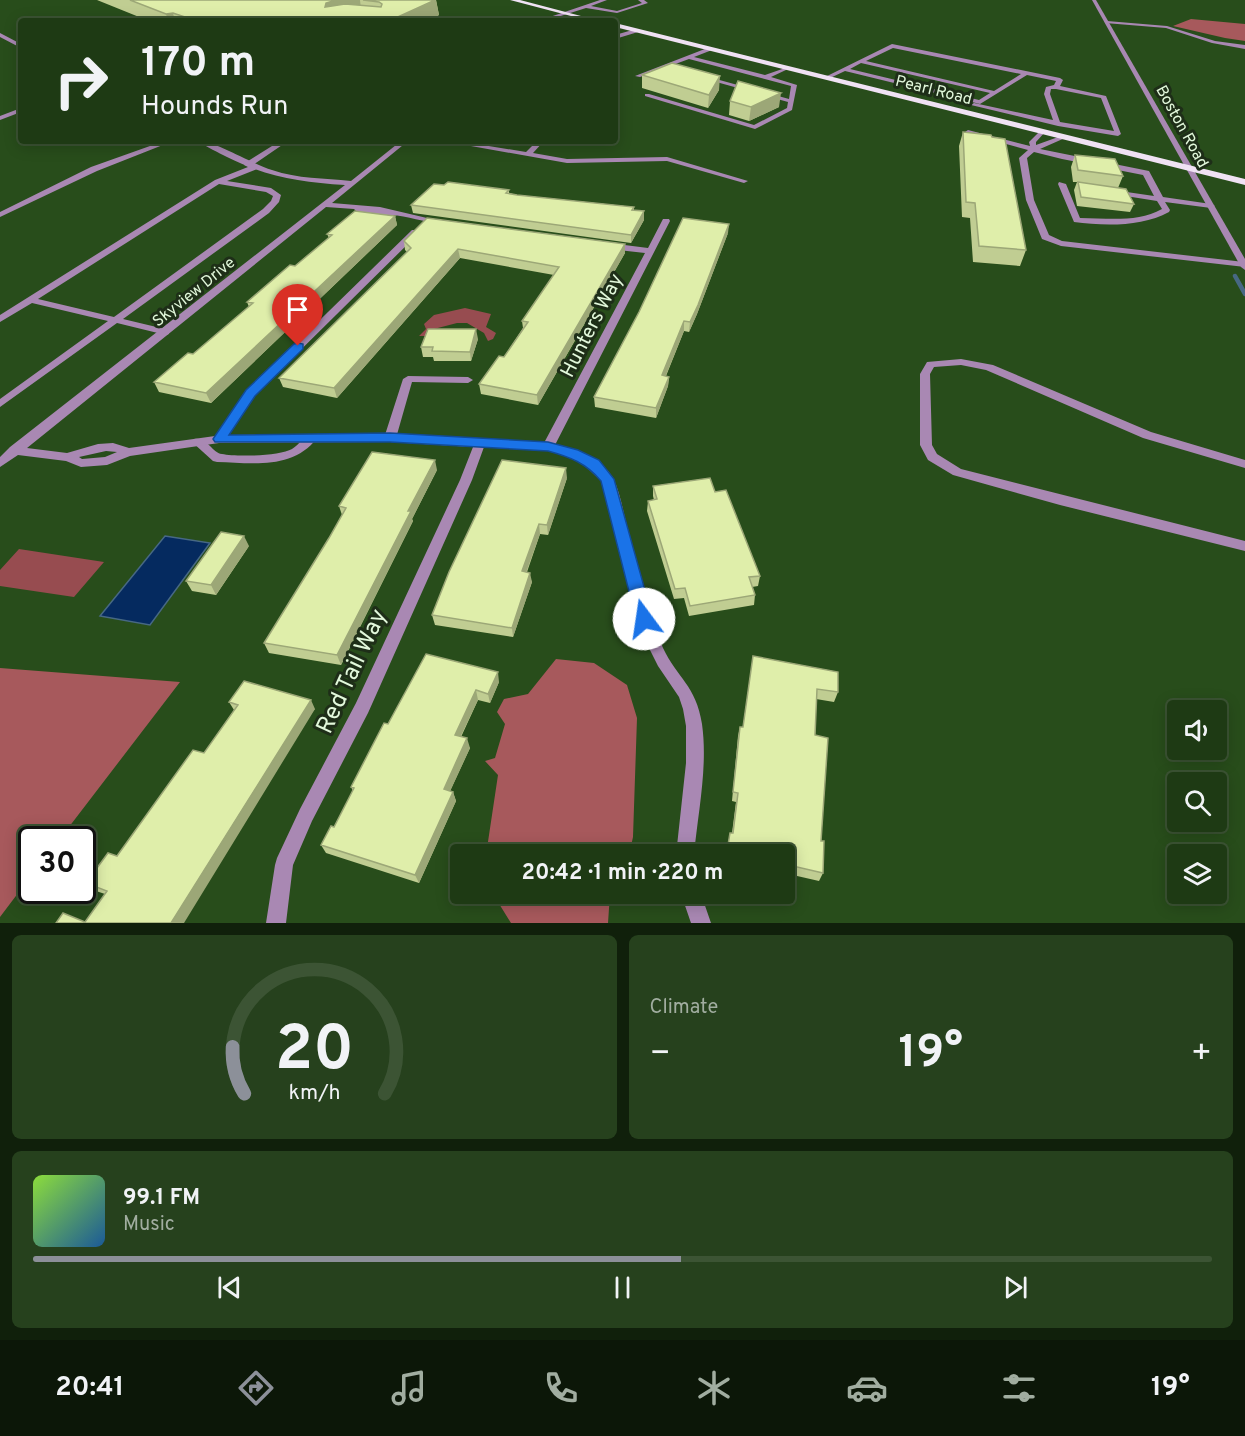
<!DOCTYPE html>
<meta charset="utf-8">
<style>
:root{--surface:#1e3a14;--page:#26411d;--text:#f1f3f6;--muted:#a1ada0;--line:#3c5434;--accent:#8c9099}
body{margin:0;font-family:Overpass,sans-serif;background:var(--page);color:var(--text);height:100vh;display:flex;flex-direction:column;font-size:22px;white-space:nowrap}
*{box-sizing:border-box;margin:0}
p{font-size:20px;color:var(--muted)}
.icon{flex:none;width:33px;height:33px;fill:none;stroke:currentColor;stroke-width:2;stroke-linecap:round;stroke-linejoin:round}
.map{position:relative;height:923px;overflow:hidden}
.drawer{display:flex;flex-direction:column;gap:12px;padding:12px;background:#10200b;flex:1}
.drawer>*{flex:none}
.banner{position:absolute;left:18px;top:18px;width:600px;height:126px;border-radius:6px;box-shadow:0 3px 15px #0003,0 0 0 2px var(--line);background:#1e3a14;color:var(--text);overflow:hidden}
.controls{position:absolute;left:1167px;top:700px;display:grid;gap:12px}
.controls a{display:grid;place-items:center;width:60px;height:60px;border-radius:6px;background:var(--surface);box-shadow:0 3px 15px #0003,0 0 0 2px var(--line);font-size:30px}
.speed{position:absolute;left:18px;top:826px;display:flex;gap:12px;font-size:30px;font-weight:700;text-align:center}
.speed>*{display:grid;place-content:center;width:78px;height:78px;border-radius:50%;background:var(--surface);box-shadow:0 3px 15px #0003,0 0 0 2px var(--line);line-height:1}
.speed .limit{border:3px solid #111;border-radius:9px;background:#fff;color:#111}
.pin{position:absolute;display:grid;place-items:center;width:51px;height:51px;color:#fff;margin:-62px -26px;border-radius:50% 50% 50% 0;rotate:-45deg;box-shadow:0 0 6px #0007}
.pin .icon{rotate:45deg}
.me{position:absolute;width:66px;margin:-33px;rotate:346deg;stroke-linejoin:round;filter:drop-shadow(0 0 4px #0008)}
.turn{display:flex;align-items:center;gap:21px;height:126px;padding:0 24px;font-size:27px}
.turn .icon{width:78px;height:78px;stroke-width:2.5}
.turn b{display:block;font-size:42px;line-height:51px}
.big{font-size:45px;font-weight:700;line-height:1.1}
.drawer .tile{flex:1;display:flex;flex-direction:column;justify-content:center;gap:9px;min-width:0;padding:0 21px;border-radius:9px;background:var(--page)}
.drawer .dial{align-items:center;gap:0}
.dial svg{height:156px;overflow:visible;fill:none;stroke:var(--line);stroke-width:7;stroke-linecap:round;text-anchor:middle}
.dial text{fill:var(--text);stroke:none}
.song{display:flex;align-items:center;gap:18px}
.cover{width:72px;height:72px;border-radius:9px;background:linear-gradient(135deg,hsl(90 70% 55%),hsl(210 70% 35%))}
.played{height:6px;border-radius:3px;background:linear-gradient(90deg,var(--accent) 55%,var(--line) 55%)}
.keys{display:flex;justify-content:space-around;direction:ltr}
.heat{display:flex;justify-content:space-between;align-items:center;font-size:33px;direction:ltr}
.drawer .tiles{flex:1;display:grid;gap:12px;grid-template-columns:1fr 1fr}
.tile:last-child{grid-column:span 2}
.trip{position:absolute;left:450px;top:844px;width:345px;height:60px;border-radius:6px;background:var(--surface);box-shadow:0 3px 15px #0003,0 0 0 2px var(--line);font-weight:700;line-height:60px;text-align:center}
.tab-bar{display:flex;height:96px;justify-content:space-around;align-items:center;background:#0c1708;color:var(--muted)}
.tab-bar .icon{width:42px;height:42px}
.tab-bar .active{color:var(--accent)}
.tab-bar b{font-size:27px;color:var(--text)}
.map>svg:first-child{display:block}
.green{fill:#974c50}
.forest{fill:#a7595c}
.water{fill:#052a5f;stroke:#476884;stroke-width:1.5}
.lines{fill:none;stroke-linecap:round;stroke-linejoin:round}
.stream{stroke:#476884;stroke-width:4.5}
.service{fill:#a988b3;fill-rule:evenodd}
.minor{fill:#a988b3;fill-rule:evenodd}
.tertiary{fill:#a988b3;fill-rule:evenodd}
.primary{fill:#f0e2f4;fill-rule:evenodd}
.wall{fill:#c0cd92}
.shaded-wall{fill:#9ca777}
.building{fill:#dfeeaa;stroke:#9ca777;stroke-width:1.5}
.route{fill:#1a73e8;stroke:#114b97;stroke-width:1.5}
.labels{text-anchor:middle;stroke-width:6;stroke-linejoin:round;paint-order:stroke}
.far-street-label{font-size:16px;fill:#e2f8db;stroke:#1e2e18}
.street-label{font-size:20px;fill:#e2f8db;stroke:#1e2e18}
.near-street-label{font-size:24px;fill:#e2f8db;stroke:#1e2e18}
</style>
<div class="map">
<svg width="1245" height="923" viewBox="0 0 1245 923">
<rect width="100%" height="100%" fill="#284d1b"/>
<path class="green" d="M465 308 491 314 486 327 496 333 493 339 488 341 484 333 467 323H457L434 329 431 336H419L426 329 424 324 434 315Z
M19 549 104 562 74 597 0 586V570Z"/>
<path class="forest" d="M1191 19 1245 24V41L1225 38 1173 26Z
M556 659 594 663 627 685 637 718 633 837 629 855H486L498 775 485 761 495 758 505 724 497 712 504 699 528 694Z
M0 668 180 682 59 840H32L31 876 0 917Z
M493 894H610L608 923H511Z"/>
<path class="water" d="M165 536 210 543 150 625 100 616Z"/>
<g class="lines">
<path class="stream" d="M1235 276 1245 294"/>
<path class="service" d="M600 0H607L591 6 617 11 642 3 638 0H644L648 3 617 13 586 8 545 21H538Z
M1107 21 1167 26 1215 41 1245 45V49L1212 43 1166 28 1105 23Z
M892 44 1060 78 1063 80 1060 86 1106 96 1121 134 1118 136 1058 126 971 105 974 103 1053 120 1044 94 1046 87 1054 85 1056 81 1027 75 980 104 845 71 828 79 823 78ZM893 48 1021 74 994 91 866 61ZM861 63 990 93 979 100 850 69ZM1051 89H1056L1101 98 1114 131 1060 122 1050 94Z
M710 47 712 50 694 57 765 75 788 67V69L771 77 797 85 792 110 755 129 645 96V94H649L754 125 787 108 788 102 702 78 705 76 789 99 791 86 689 59 640 77 635 76Z
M968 130 1030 146 1029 142 1040 131 1045 132 1036 142V145L1061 136H1065V138L1040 149 1149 171 1163 197 1211 204 1215 206 1211 208 1165 202 1170 210 1169 212C1142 227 1104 226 1074 222L1058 184 1059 182 1066 184 1080 218C1107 218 1137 223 1162 209L1157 201 1113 194 1109 192 1113 190 1154 196 1143 175 1062 159 1034 152 1027 158 1034 200 1049 235 1062 241 1244 262 1245 267 1061 246 1042 239 1026 200 1019 158 1028 150 966 133 965 132Z
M280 141H288L253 165H257V169L227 181 271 188 281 195 279 202 269 213 123 319 169 330V334L166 335 117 323 0 407V399L108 321 32 303 0 322V315L215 180 248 167 244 165 245 163ZM219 184 266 192 273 196 271 201 263 209 114 317 38 299Z
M961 359 993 365 1151 432 1245 460V468L1143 438 986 370 961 365 934 367 930 374 932 445 937 454 961 469 1245 541V551L1060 505 953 475 928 460 920 445V374L927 362Z
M408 376 468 377 473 380 468 383 412 382 396 438 390 442 386 441 384 438 403 379Z
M311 434 317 438C293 470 252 463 217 462L213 461 192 442 194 439C207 436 211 452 222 454 236 457 280 456 292 449 300 444 303 437 311 434Z"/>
<path class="minor" d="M636 29 638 32 615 39V35Z
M0 33 21 44V48L0 37Z
M21 108V112L0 120V116Z
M164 141H173L97 171 0 217V212L91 167Z
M199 141C215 141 252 164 272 170 298 179 324 178 351 181L401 141H408L332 203 380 207 444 222 440 224C425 222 407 216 391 215 378 215 365 221 354 209L326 207 27 448 67 453 98 444 113 443 129 448 215 436 247 391 412 230H418V234L255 395 228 435 390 434 544 443 645 253 609 249 605 246 609 243 648 248 663 219H669L670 221 555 445C576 450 602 458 613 478 620 492 623 511 627 526 638 566 646 610 663 648 677 678 696 685 702 724 708 767 698 812 694 855H676L686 763V726L683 709 679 697 658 666 648 646 634 605 601 481 583 464 562 454 548 451 484 447 472 480 368 713 312 821 293 865 286 923H266L275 865 277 858 300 809 356 703 460 480 473 447 390 442 219 443 130 456 107 465 81 467 66 461 18 455 0 467V457L10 447 345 185C301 182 267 177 227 157 218 152 207 148 199 141ZM106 451 117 452 105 457 82 459 79 457Z
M443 141H458L526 152 537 141H544L533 153 567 159 667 157 748 181 744 183 667 161 567 163Z
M681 894H701L711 923H691Z"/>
<path class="tertiary" d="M1092 0H1096L1245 259V270L1241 267Z"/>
<path class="primary" d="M510 0H520L600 21H590Z
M615 23 1245 179V185L615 27Z"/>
</g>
<path class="wall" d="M97 0H436L439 15 427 21H149Z
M642 75 719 90 708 108 642 88Z
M730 101 779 107 749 121 729 115Z
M963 132 1026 250 1020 266 973 262 970 218 962 217 959 146Z
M1075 155 1123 176 1118 188 1134 204 1130 212 1077 206 1074 190 1077 182H1073L1071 167Z
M509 190V193L517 195 634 207V210L644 211V220L631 243 413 213 411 205Z
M395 216 397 225 211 403 159 392 154 382 193 354 249 307 247 302 295 266 329 238 327 234Z
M728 233 697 314 689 332 684 331 666 376 669 377 668 386 656 418 595 407 594 397Z
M404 241 625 244V253L538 405 481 394 479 384 504 357 523 328 522 321 554 275 460 258 337 398 283 387 279 378 407 252 405 250Z
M478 339 471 361H434L433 357H423L421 347Z
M437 470 412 519 413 521 341 665 269 653 264 643 329 538 342 515 339 506Z
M567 478 548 535 540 534 527 572 532 582 513 637 435 625 432 615Z
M653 486 715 492 760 576 758 586 752 587 755 595 754 605 689 616 684 598 674 599 647 511 648 501 654 500 653 496Z
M249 546 216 595 192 591 186 581Z
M753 656 838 692 834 702 816 699 815 735 823 873 819 881 784 873V855H726L730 833H732L736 802 732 801 738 736 740 727H743Z
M499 682 490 703 478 700 461 737 470 748 450 791 453 792 456 801 419 883 326 853 321 845 334 827 353 791 351 787 388 724Z
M229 702 315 709 85 922 105 894 96 891 86 883 117 856 204 753 234 710Z"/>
<path class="shaded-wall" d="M333 0H360L361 9 325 7 326 3Z
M436 0 439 15 427 21H389Z
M173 13 175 21H168L166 14Z
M720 76 719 90 708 108 709 95Z
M781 93 779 107 749 121 751 107Z
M644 211V220L631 243V235Z
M395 216 397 225 211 403 206 393Z
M729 224 728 233 697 314 689 332 690 322Z
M625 244V253L538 405 537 395Z
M458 249 460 258 337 398 334 388Z
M684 321V331L662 385V375Z
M476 329 478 339 471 361 470 352Z
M669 377 668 386 656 418V408Z
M435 460 437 470 412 519 413 521 341 665 337 655 408 511Z
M566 468 567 478 548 535 547 525Z
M539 524 540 534 523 581 522 571Z
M244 536 249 546 216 595 211 585Z
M530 573 532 582 513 637 512 628Z
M498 672 499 682 490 703 488 694Z
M476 690 478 700 457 744 455 735Z
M311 700 315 709 184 923H171Z
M467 738 470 748 447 798 444 789Z
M453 792 456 801 419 883 415 875Z"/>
<path class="building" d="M130 0H336L326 3 325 7 345 4 381 7 382 4 379 2 363 0H435L389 21H197L173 13 166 14Z
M672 63 720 76 709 95 642 75Z
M738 81 781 93 751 107 730 101Z
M963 132 991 135 992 137 1005 139 1026 250 979 246 975 203 966 202Z
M1075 155 1115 159 1123 176 1078 170Z
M448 182 509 190 506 193 517 195 634 207 632 210 644 211 631 235 411 205 434 184 444 185Z
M1078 182 1126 189 1134 204 1081 197Z
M355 211 395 216 206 393 154 382 188 353 193 354 253 303 247 302 290 265 295 266 332 235 327 234Z
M427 218 625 244 537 395 479 384 499 356 504 357 528 322 522 321 559 267 458 249 334 388 279 378 411 248 404 241Z
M683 218 729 224 698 305 690 322 684 321 662 375 669 377 656 408 594 397 639 312Z
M428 329H476L470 352 432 351 433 347H421Z
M372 452 435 460 408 511H411L337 655 264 643 329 538 346 508 339 506Z
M502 460 566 468 547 525 539 524 522 571 530 573 512 628 432 615 449 572Z
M710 478 715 492 726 490 760 576 749 577 755 595 690 606 685 588 675 589 648 501 657 499 653 486Z
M221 532 244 536 211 585 186 581Z
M426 654 498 672 488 694 476 690 455 735 467 738 444 789 453 792 415 875 321 845 331 826 334 827 354 788 351 787 384 723 388 724Z
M753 656 838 672V692L817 689 815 735 828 738 821 841H824L823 873 784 864V855H746L727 851 730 833H733L738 793 733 792 740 727H743Z
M244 681 311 700 171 923H56L63 913 85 922 107 891 86 883 108 853 117 856 193 750 204 753 238 705 229 702Z"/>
<path class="route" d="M298 343 303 344V349L255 396 229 435 390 433 548 442 578 450 599 460 614 479 653 619 650 623 644 625 638 623 636 619 601 481C586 463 570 457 548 451L390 442H215L213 439 246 390 294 344Z"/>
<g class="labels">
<g class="far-street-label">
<text transform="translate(934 89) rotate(14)" y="6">Pearl Road</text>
<text transform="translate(1183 126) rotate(61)" y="6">Boston Road</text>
<text transform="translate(193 291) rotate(-39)" y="6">Skyview Drive</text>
</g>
<g class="street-label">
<text transform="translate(591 325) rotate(-63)" y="7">Hunters Way</text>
</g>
<g class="near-street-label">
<text transform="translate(351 671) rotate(-65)" y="8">Red Tail Way</text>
</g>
</g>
</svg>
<div class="controls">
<a><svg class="icon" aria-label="sound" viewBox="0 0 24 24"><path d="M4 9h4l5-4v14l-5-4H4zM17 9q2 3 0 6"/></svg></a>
<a><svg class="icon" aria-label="search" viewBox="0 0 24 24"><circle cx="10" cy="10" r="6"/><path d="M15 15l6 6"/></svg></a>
<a><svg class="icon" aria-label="layers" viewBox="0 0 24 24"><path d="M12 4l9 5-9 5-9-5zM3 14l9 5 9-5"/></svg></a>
</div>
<div class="speed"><div class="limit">30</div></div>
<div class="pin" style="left:298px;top:346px;background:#d93025"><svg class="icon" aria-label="arrive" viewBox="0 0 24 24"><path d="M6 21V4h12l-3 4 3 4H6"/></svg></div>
<svg class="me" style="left:644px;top:619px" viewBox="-20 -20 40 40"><circle r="19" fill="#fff"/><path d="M0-13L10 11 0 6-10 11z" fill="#1a73e8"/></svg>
<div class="trip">20:42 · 1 min · 220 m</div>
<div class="banner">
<div class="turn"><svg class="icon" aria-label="right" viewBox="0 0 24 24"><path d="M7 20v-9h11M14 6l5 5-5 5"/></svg><div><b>170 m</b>Hounds Run</div></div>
</div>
</div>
<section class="drawer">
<div class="tiles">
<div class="tile dial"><svg viewBox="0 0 100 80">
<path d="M14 69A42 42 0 1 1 86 69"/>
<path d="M14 69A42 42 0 0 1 8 45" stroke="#8c9099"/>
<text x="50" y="56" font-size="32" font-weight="700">20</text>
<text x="50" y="72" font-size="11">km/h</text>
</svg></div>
<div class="tile"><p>Climate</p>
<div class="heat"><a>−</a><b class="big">19°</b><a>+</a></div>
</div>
<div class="tile">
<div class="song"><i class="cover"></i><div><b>99.1 FM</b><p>Music</p></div></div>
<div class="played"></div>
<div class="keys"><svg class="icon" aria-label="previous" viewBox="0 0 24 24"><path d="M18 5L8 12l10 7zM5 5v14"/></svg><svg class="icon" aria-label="pause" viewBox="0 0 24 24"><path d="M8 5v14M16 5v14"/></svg><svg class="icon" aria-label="next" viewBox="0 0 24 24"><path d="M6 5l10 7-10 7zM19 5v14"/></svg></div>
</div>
</div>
</section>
<nav class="tab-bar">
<b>20:41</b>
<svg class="icon active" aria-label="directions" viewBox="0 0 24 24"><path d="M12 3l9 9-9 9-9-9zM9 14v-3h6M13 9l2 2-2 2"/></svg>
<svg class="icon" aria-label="music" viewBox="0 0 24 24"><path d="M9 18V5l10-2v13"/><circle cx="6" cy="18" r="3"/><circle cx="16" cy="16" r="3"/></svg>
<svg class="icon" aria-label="phone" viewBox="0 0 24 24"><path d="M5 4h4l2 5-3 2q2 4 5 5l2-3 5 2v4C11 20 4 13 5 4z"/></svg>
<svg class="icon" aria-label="climate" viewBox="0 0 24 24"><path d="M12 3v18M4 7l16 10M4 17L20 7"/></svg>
<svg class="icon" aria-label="car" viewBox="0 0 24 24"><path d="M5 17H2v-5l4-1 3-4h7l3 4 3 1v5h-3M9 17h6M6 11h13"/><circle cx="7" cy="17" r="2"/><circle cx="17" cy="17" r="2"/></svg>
<svg class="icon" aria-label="filters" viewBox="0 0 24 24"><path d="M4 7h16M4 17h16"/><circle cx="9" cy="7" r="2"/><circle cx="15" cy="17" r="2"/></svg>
<b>19°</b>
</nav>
